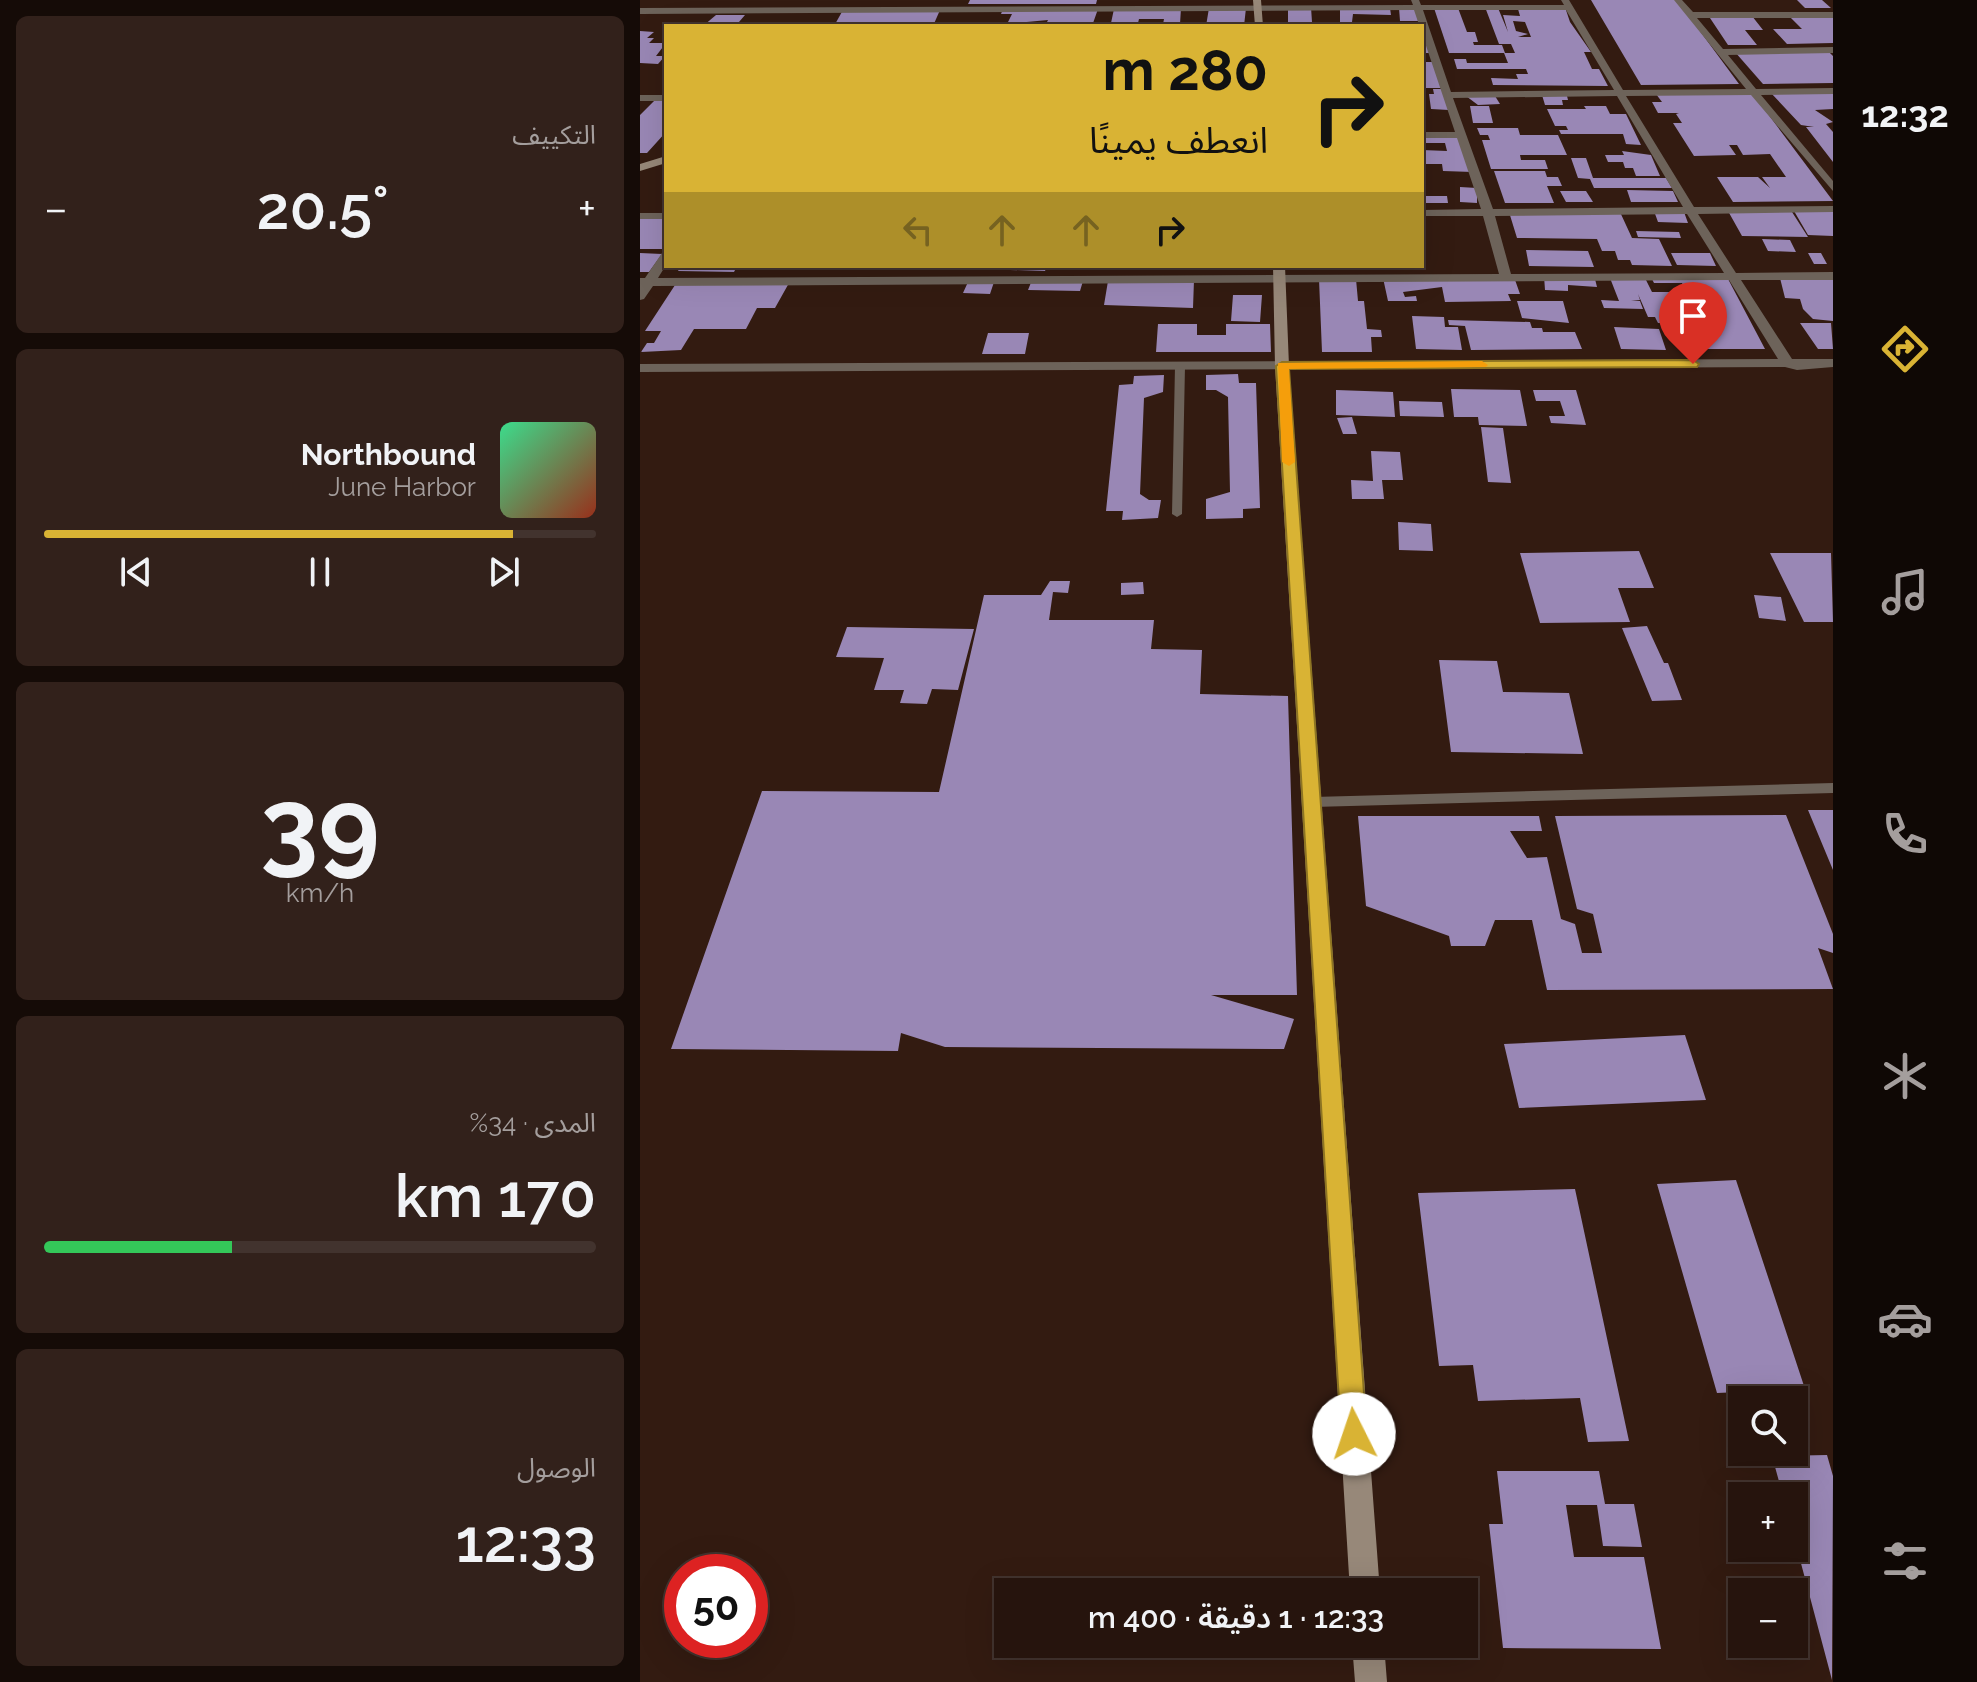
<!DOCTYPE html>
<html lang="ar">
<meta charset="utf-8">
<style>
:root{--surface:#26140d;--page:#32211b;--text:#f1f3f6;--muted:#a49e9d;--line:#42332e;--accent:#d9b334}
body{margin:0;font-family:Raleway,"Noto Sans Arabic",sans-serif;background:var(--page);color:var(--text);direction:rtl;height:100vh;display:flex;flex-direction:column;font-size:30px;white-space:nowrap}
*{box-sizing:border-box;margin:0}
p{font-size:26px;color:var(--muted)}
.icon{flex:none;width:44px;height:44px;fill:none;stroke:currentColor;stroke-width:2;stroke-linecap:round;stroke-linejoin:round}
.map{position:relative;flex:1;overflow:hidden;direction:ltr}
.drawer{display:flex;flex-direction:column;gap:16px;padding:16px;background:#150b07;width:640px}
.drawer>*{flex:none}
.hud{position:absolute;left:24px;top:24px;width:760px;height:244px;border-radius:0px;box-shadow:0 8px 32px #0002,0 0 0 2px var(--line);direction:rtl;background:#d9b334;color:#111;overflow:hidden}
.controls{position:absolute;left:1088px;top:1386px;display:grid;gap:16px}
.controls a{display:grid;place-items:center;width:80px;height:80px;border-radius:0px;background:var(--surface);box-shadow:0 8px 32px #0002,0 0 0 2px var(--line);font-size:40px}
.speed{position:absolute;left:24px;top:1554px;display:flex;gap:16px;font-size:40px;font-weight:700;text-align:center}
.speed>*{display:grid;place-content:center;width:104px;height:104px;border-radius:50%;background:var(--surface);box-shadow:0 8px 32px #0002,0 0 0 2px var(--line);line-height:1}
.speed .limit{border:12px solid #d22;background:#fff;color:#111}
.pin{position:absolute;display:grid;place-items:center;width:68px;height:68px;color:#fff;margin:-82px -34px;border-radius:50% 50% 50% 0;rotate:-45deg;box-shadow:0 0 8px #0007}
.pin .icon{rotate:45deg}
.me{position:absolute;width:88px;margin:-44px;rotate:356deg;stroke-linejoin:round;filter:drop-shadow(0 0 6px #0008)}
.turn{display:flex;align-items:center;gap:28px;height:168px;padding:0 24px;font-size:36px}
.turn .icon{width:104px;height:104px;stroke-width:2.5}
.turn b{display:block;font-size:56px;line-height:68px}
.lanes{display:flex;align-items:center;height:76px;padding:0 24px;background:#0003;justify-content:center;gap:40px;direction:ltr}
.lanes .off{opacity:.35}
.big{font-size:60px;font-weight:600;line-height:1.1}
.drawer .tile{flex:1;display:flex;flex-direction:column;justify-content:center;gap:12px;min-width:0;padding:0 28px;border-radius:12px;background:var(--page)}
.drawer .dial{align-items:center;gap:0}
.dial b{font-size:104px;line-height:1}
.song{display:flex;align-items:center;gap:24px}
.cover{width:96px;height:96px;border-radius:12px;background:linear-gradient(135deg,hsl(150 70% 55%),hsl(10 70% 35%))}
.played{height:8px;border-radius:4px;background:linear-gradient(90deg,var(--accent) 85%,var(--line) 85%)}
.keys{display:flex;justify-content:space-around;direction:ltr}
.heat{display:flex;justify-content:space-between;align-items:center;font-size:44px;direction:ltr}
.charge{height:12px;border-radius:6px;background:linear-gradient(90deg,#34c759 34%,var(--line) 0)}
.trip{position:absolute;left:354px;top:1578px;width:484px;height:80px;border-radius:0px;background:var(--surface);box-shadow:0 8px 32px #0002,0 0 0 2px var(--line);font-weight:600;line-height:80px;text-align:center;direction:rtl}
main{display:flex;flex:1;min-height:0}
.menu{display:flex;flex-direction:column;width:144px;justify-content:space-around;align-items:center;background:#0f0805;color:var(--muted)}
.menu .icon{width:56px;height:56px}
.menu .on{color:var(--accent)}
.menu b{font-size:36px;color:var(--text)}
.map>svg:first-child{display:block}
.building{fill:#9987b5;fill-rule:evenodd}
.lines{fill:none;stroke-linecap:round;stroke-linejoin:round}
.lane{fill:#6d635a;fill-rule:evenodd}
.street{fill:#6d635a;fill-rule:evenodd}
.secondary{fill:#978879;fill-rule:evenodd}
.route{fill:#d9b334;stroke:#8d7422;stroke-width:2}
.slow{fill:#f59e0b}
</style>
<main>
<nav class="menu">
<b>12:32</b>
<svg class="icon on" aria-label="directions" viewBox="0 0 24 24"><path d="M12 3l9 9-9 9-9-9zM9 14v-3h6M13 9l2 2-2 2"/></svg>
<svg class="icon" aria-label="music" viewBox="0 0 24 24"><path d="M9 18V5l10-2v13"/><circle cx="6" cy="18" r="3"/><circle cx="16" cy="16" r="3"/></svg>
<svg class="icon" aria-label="phone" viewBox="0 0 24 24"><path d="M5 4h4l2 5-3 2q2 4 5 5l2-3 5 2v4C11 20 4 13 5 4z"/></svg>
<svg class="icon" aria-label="climate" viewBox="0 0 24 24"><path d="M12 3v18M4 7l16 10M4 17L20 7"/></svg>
<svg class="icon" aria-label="car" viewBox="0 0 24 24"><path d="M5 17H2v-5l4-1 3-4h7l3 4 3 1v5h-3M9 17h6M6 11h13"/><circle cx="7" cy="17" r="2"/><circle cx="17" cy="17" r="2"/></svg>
<svg class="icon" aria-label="filters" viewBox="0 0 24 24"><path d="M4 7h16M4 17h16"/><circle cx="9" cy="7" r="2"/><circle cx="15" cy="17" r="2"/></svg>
</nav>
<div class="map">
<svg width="1193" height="1682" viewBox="0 0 1193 1682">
<rect width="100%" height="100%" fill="#331b11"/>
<path class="building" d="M330 0H457L456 4H328Z
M951 0H1037L1099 84 1001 85Z
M1157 0H1182L1191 8H1165Z
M648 7H671L672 22H700V9L750 8 751 15 713 14 712 22H782L790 53H782V26H648Z
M845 7 858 8 868 32 863 15 880 16 878 9 925 7 930 22 951 52H944L952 69H959L968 86 853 85 851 78 878 79 876 74H888L886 69H817L814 59H826L827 63H868L864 53H809L794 8H818L827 32H835L838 42H833L834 45H862L865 53H875L871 44H859ZM873 21 885 22 891 37H878L888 34 876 31Z
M541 8 540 24H523L524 19H499L498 23 490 26 471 23 474 9Z
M569 8H606L604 26H566Z
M759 8H777L779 21H760Z
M363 9H458L452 26H405L408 20 367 24 372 14H361Z
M203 10H300L293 26H194Z
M1147 14H1193V43L1147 44 1133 29H1162Z
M76 15H105L99 22H121L118 26H63Z
M1068 15 1112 16 1123 30H1105L1117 45H1088Z
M0 31 14 32 7 38H14L9 43H26L16 56H25L18 64 0 63Z
M1188 51 1193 56V83L1123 84 1095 52Z
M782 62H798L805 88H782Z
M793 89H806L809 110 791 109 789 94H794Z
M1193 92V109L1175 110 1193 122 1186 124 1193 132V162L1166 127H1174L1161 125 1131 93Z
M1016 94H1113L1193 201 1093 202 1077 177H1118L1130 188 1122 177H1146L1130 154 1103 155 1097 145H1089L1096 155 1054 156 1033 123H1042L1036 114 1039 113H1018L1012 102H1022Z
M902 95 927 96 928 100H922L923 105H905Z
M826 96H855L860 104 838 105Z
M15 100 26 101V132L7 153H0V115Z
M830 106H849L853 123H833Z
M944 106H966L970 114H986L1001 145 986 144 983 134H921L919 130H928L926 126H915L907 109H946Z
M837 128H878L880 135H918L927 155H880L881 160H905L908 169H851L842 140H850L848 135H840Z
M782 134 822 135 833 172 803 171 802 164H782V150L807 151 805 143H782Z
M982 151 1011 155 1020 176H996L993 168H985L983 162H968L965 155H984Z
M931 158H946L953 178H1026L1032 188H954L950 179 938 178Z
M854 171H905L907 177H918L922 186H907L914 203H865Z
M820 187 837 188V203L820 202Z
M987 190 1033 191 1038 202H991Z
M920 191H946L953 202H926Z
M782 196H807L808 203H782Z
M1014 211 1044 212 1048 223 1018 222Z
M1088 211 1152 212 1168 237 1102 236Z
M1154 211 1193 212V236L1168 235Z
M869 212H980L992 238 1019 239 1032 266 992 265 990 260H978L975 251H962L957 239 877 238Z
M0 218H26V249H0Z
M996 231 1039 232 1041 238 998 237Z
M1122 239 1150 240 1156 252 1128 251Z
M886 250 948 251 954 267 889 266Z
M0 253 22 254 9 272H0Z
M1031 253H1070L1076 266 1037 265Z
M1168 253H1181L1187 264H1174Z
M41 266H97L94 272 38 271Z
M242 266H407L405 271Z
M1193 274V321L1173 319 1163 309 1160 299 1145 298 1140 278Z
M904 276 955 279 957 287 928 285V291L905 290Z
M874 277 880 294H868L871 301 805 302 802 287 763 292 765 297 776 296 777 301H748L743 278Z
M1011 277H1087L1125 349H1040L1029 323H1018L1015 317H1008L998 294 1000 300 991 301H1000L1003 309 964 308 961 300 979 301 970 278H1005L1012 292H1046L1042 283H1014Z
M679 279H716L718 301H724L727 329 741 330 742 337H731L732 352H682Z
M392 280 443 281 440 291 388 290Z
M554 280 553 308 464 305 468 281Z
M37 282 149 283 135 308H117L106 329H54L41 350 1 352 7 343H14L21 331H5Z
M328 282H354L350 294 323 293Z
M593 295H622L620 322 591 321Z
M877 301H923L929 323 882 318Z
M772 316 804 317 805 327H818L822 350 776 349Z
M808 320 890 322 892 328H902L903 332H935L942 349 831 350 825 326 809 325Z
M1160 323H1191L1193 349H1178Z
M518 324H557V335H586V324H630L631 352H516Z
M974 327 1019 329 1026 350 981 349Z
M348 333H389L385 354H342Z
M598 374 599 383H616L620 508 603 509V518L566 519V499L590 492 588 397 576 390H566V375Z
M524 375 523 392 504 398 500 494 509 500H521L518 518 482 520 483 511H466L479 385 493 384 494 376Z
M811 389 880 390 887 426 839 425 838 417H814Z
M696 390 753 392 755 417 696 415Z
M893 390H936L946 425 911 423 909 416H925L920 401H896Z
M759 401 802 402 804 417 760 416Z
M712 417 717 434H703L697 418Z
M841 427 863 428 871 483 848 482Z
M731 451 760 452 763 480H742L744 499H712L711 480 733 481Z
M758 522 791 524 793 551 759 550Z
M999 551 1014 588H978L990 622 900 623 880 553Z
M1130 553H1191L1193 622H1164Z
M410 581H430L428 593 413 592 409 620H514L511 649 562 650 560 694 648 696 657 995H571L654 1019 644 1049 305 1047 261 1033 258 1051 31 1049 122 791 299 792 344 595H401Z
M503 582 504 594 481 595V583Z
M1114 595 1141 597 1146 621 1119 618Z
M1007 626 1024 663H1028L1042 700 1012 701 982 628Z
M207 627 334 629 318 690 292 689 287 704 260 703 264 690H234L244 658 196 657Z
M799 660 857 661 863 692 929 693 943 754 811 752Z
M1168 810H1193V870Z
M1146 815 1193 934V953L1178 948 1193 989 907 990 892 920H855L845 946H811L809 936 726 906 718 816H899L902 831H870L887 858 907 857 921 919 935 924 942 953H962L953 914 937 909 915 816Z
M1045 1035 1066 1100 879 1108 864 1044Z
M1096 1180 1165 1389 1077 1393 1017 1184Z
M935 1189 989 1441 948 1442 940 1398 838 1401 833 1365 799 1366 778 1193Z
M1187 1455 1193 1476 1192 1680 1154 1537V1496H1143L1132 1456Z
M857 1471H959L965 1504H994L1002 1547 963 1546 957 1505H926L934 1557H1004L1021 1649 863 1648 849 1524H863Z"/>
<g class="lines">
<path class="lane" d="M540 363 545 366 542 514 537 517 532 514 535 366Z
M1193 783V793L673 807 666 802 673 797Z"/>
<path class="street" d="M771 0H779L781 5H924L921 0H929L983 90 1106 89 1034 0H1042L1053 12H1193V18H1057L1083 49 1193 47V53L1088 55 1116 89 1193 88V94L1121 95 1193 181V191L1111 95 986 96 1054 207 1193 206V212L1058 214 1096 273 1193 272V280H1101L1152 359H1193V367L1157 370 1145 367 0 372V364L1138 359 1089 280 13 286 4 299 0 300V278H5L22 253 26 252V265L18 278 859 274 843 216H782V210L841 209 817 138H782V132H815L774 10 0 14V8L773 5ZM783 10H926L974 90 811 92ZM977 96 1043 207 853 209 813 98ZM1047 214 1084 273 871 274 855 216Z
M0 95H26V101H0Z
M0 213H26V219H0Z"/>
<path class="secondary" d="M613 0H621L623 26H615Z
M26 156V163L0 171V164Z
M633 266H645L649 366 740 1592H710L635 366Z
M712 1644H744L747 1682H715Z"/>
</g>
<path class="route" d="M1053 360 1059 364 1057 367 649 369 727 1434 723 1443 714 1447 705 1443 701 1434 636 366 642 362Z"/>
<path class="slow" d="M842 361 848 365 846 367 649 369 655 462 649 466 642 462 638 363Z"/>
</svg>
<div class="controls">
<a><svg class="icon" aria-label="search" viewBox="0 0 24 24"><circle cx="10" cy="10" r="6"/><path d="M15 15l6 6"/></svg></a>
<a>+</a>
<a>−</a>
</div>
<div class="speed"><div class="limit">50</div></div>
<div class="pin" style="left:1053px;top:364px;background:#d93025"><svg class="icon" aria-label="arrive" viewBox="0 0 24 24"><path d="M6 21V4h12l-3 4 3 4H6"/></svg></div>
<svg class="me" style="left:714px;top:1434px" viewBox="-20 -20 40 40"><circle r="19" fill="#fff"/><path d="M0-13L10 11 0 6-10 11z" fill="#d9b334"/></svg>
<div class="trip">12:33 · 1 دقيقة · 400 m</div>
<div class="hud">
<div class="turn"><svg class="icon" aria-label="right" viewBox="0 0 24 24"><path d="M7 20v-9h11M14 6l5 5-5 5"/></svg><div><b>280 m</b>انعطف يمينًا</div></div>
<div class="lanes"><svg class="icon off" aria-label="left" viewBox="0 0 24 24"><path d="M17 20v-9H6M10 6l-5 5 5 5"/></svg><svg class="icon off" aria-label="ahead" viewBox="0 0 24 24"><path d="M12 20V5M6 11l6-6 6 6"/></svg><svg class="icon off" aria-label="ahead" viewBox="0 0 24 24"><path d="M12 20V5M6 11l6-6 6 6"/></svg><svg class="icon" aria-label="right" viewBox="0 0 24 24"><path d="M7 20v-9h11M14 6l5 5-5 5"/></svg></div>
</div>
</div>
<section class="drawer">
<div class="tile"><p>التكييف</p>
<div class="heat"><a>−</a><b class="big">20.5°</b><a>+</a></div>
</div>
<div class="tile">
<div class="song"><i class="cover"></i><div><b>Northbound</b><p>June Harbor</p></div></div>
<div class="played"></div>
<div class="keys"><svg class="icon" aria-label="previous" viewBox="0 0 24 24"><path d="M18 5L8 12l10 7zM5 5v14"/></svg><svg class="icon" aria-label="pause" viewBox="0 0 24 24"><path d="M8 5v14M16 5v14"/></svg><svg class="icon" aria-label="next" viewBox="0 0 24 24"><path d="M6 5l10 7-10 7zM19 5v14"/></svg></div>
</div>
<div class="tile dial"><b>39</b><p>km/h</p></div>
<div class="tile"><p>المدى · 34%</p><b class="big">170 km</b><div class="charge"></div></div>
<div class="tile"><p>الوصول</p><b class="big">12:33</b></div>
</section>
</main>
